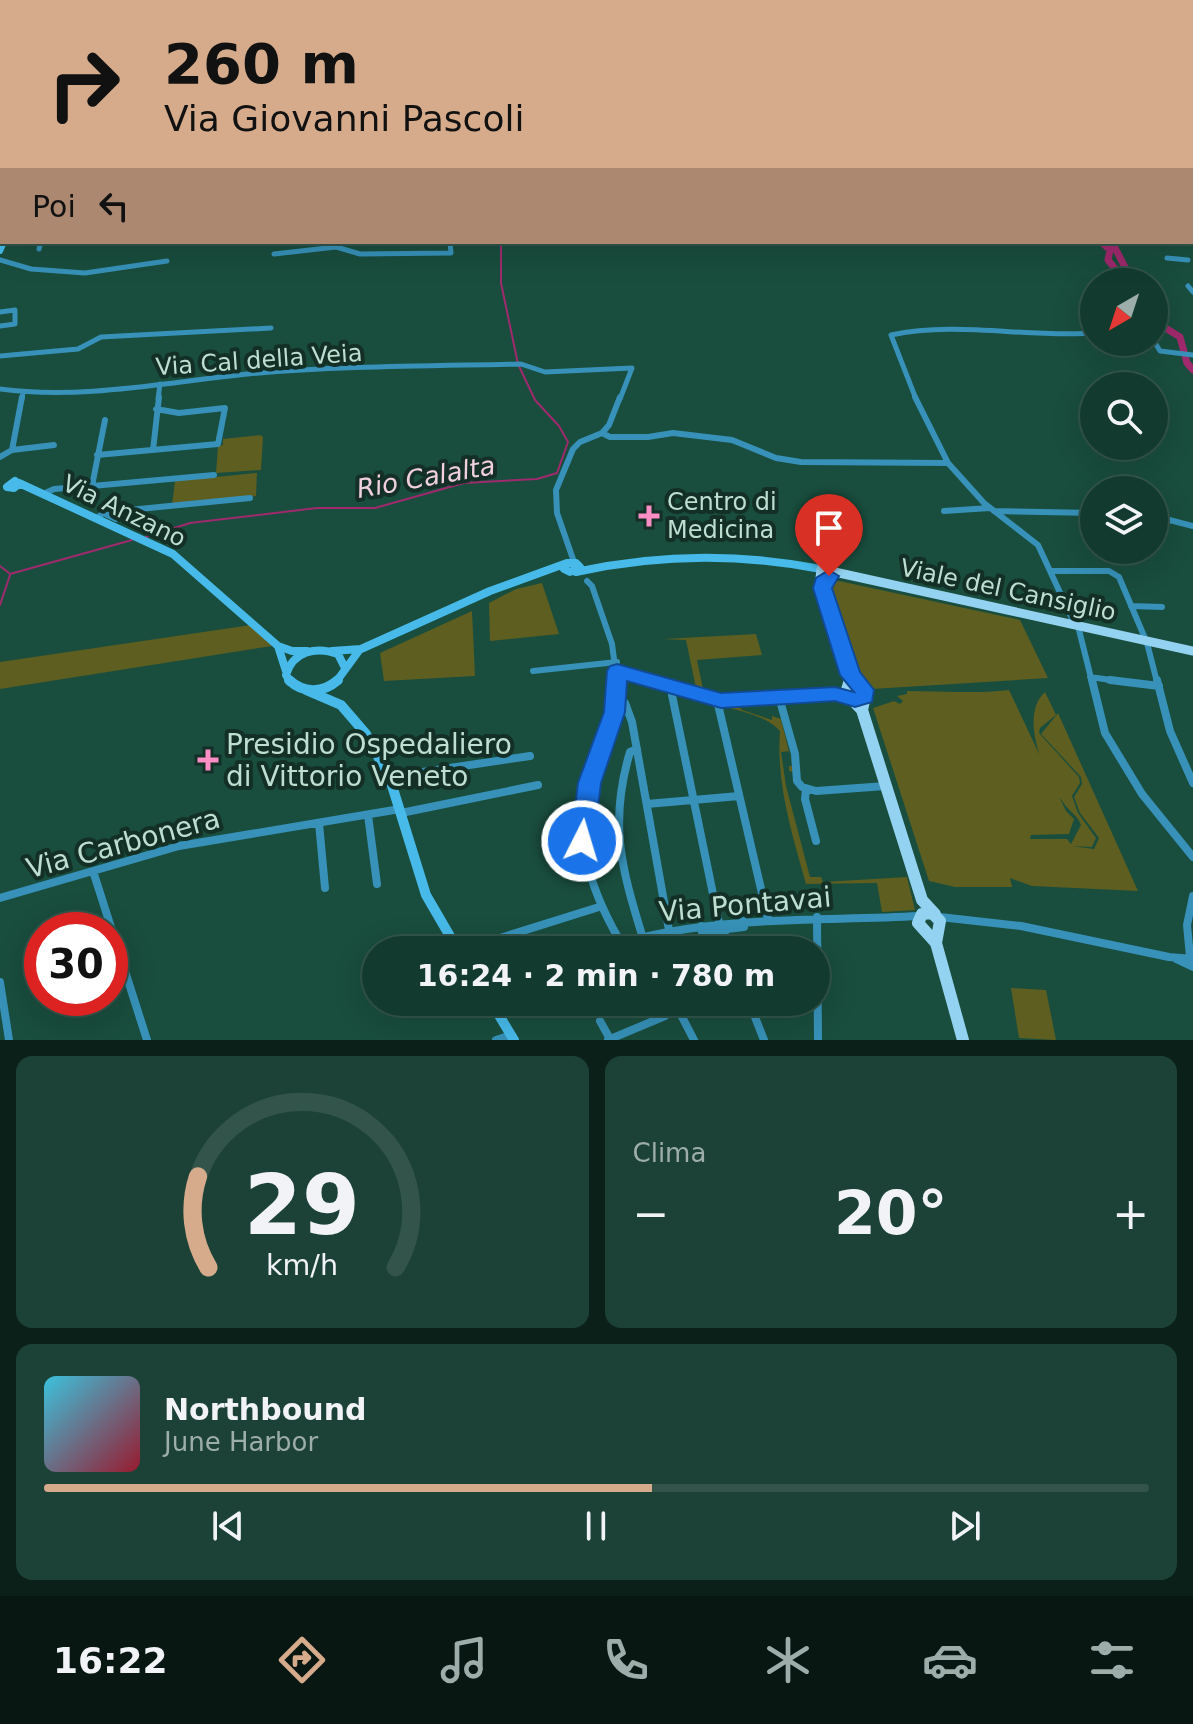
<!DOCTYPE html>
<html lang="it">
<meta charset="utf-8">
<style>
:root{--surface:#133a2e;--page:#1c4136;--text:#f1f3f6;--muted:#9dadaa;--line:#32544a;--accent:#d6ab8b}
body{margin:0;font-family:"DejaVu Sans",sans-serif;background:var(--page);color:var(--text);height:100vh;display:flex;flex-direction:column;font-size:30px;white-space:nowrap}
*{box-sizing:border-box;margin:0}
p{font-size:26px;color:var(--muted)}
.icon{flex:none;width:44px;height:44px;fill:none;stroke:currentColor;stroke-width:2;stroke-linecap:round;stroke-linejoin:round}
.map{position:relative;height:1040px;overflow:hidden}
.drawer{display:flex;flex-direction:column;gap:16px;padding:16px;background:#0a2019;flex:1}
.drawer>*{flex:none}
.top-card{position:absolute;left:0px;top:0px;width:1194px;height:244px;box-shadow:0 8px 32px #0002,0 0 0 2px var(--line);background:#d6ab8b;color:#111;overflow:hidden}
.needle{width:52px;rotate:219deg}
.fabs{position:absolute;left:1080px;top:268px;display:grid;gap:16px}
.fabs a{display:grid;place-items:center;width:88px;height:88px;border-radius:50%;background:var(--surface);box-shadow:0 8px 32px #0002,0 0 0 2px var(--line);font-size:40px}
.speed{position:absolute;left:24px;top:912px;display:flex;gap:16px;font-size:40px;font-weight:700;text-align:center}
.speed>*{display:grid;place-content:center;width:104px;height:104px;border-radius:50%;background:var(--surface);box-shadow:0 8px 32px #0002,0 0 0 2px var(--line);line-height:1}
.speed .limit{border:12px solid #d22;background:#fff;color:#111}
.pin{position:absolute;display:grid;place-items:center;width:68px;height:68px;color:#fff;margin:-82px -34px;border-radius:50% 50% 50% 0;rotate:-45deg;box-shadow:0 0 8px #0007}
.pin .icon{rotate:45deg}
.me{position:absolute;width:88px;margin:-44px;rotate:5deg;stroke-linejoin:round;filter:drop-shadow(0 0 6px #0008)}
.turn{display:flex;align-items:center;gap:28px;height:168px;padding:0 32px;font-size:36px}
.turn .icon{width:104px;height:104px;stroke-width:2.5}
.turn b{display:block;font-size:56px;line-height:68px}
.then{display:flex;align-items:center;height:76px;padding:0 32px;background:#0003;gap:16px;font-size:30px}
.big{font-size:60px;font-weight:700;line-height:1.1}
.drawer .widget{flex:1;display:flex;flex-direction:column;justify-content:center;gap:12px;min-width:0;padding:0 28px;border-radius:16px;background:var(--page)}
.drawer .dial{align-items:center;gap:0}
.dial svg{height:208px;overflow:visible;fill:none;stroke:var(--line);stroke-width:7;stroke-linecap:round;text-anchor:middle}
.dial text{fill:var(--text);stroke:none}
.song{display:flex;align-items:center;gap:24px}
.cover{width:96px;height:96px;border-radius:12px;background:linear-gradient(135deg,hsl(190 70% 55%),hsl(350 70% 35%))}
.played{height:8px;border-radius:4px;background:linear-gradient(90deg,var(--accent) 55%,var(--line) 55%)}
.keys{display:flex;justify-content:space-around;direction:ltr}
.heat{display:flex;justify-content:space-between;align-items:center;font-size:44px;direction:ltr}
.drawer .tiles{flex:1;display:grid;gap:16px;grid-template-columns:1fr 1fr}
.widget:last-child{grid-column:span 2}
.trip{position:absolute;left:362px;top:936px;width:468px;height:80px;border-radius:40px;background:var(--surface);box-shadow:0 8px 32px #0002,0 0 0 2px var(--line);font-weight:700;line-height:80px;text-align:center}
.tab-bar{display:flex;height:128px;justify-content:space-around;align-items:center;background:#081712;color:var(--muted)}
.tab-bar .icon{width:56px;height:56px}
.tab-bar .active{color:var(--accent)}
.tab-bar b{font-size:36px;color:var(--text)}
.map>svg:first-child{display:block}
.green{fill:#5d5e20}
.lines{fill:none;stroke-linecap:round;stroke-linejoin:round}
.stream{stroke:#9f2a6d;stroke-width:2}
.river{stroke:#9f2a6d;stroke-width:7}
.street-far3{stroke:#3791b8;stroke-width:4}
.street-far2{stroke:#3791b8;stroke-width:5}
.street-far1{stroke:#3791b8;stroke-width:6}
.street{stroke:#3791b8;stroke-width:8}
.secondary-far3{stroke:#47baea;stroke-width:5}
.secondary-far2{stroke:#47baea;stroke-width:6}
.secondary-far1{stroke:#47baea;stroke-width:8}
.secondary{stroke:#47baea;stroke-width:10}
.primary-far1{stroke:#94d2f1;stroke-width:9}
.primary{stroke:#94d2f1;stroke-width:12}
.route{fill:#1a73e8;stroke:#114b97;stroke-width:2}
.poi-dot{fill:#fb8fc5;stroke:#132f26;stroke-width:3}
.labels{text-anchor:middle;stroke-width:8;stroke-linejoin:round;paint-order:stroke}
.street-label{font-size:24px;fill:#bdded1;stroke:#132f26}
.poi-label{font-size:24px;fill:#bdded1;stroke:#132f26;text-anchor:start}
.water-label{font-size:26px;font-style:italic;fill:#f0d0de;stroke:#132f26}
.near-poi-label{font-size:28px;fill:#bdded1;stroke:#132f26;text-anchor:start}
.near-street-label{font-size:28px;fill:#bdded1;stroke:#132f26}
</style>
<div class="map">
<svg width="1193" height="1040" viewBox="0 0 1193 1040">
<rect width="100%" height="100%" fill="#194d3d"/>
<path class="green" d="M260 435 263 437 261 470 216 473 218 446 223 445V439Z
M257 473 256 496 172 505 175 481Z
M839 581 1020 620 1048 678 872 689 858 676 830 591 831 583Z
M542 583 559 634 490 641 489 603 516 589Z
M472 611 475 676 384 681 380 653Z
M251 625 272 646 0 689V662Z
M756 634 762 655 697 660 704 694 697 693 686 640 663 639Z
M1009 690 1066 811 1074 819 1069 834 1031 835 1030 839H1067L1071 844 1081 825C1078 816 1071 813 1065 805 1047 781 1017 717 1045 692L1056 715 1040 728 1039 733 1079 777 1080 783 1072 796 1078 813 1096 838 1092 847 1072 846 1094 849 1099 838 1080 813 1074 797 1082 784 1081 777 1041 734 1058 713 1138 891 1032 886 1010 878 1012 887H955L929 881 873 708 894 701 900 704 903 701 897 696 907 694V691C942 691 974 694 1009 690Z
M737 704 742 710 772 720V716L781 719 793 768V772L789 771V766H793L789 751 781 752 786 786 810 877H821L823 882 907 877 915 910 882 912 877 883 806 884C792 834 776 784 780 731 767 716 742 712 723 706Z
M1011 988 1046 990 1056 1040 1019 1038Z"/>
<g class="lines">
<path class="stream" d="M146 537 190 523 317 508H375L464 483 537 479 557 473 568 442 559 426 535 400 518 364 501 283V242
M0 566 9 573
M10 574 132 540
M0 605 10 575"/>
<path class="river" d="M1101 242 1110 250 1108 260 1118 272 1121 282
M1112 242 1130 277
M1154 321 1180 337 1187 363 1193 370"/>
<path class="street-far3" d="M877 0 881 2
M607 2 629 0
M886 2 907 0"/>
<path class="street-far2" d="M39 249 41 242
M274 254 336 247 360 254 451 253 450 242
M1167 258 1188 260
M0 260 31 269 85 273 167 261
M1188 286 1193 292
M0 312 15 310V324L0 326
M1154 341 1160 351 1193 355
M0 356 78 349 101 337 271 328
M0 389C82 400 167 382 248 374 338 366 431 366 521 364L545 372 632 368 620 399
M22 399 23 392
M158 399 160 384
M916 399 891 335C957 321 1027 338 1094 333"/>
<path class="street-far1" d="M22 397 12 450 54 445
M915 397 948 463 984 503 1038 545 1075 625
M602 433 610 437H648L673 433 732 440 776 458 801 462 948 463
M153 450 159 397
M97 455 218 444 225 408 179 413 156 409
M0 457 12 450
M92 486 214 475
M43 494 54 489 92 486 105 420
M944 511 990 508
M994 511 1094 513
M1154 516 1193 526
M97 518 103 513 116 519 129 510 250 498
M574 562 557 513 556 490 573 449 580 442 602 433 609 425 620 397
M1051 571H1109L1119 577 1147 643 1157 682
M587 581 592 586 612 644 617 682
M1131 606 1162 607
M1079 630 1092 682
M533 671 617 662
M617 671 654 682
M1090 677 1125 682"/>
<path class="street" d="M617 680C618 713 605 739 594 769 571 832 588 886 620 941
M647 680 721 701 835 694 848 697
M1092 680 1105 733 1142 794 1193 857
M1110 680 1159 686
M1157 680 1170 731 1193 783
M674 689 672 695 719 923
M617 695 625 703 632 722 669 930
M779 697 795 754 797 781 802 787 816 791 886 786
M717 700 768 919
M637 749 630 752C609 822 621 867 642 935
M389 777 530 756
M806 789 805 799 816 841
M647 804 739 796
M401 813 538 785
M368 815 377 884
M319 823 325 888
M93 871 147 1040
M0 898 179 846 400 809
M817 917 818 1040
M940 917 1021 926 1169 957 1193 959
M701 926 702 932 744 927 743 921
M723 929 730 950
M462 950 599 907
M597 950C708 914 805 922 919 916
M1190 957 1187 925 1193 896
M1176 959 1193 967
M0 982 9 1040
M694 1002 679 1011 694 1040
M749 1002 764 1040
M500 1017 533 1002
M600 1021 610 1039
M496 1040 511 1035
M608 1040 665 1016"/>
<path class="secondary-far3" d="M1011 0 1015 2"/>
<path class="secondary-far2" d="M0 251 4 242"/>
<path class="secondary-far1" d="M15 481 7 487 14 488 19 484
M19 483 173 554 278 646 292 651H307
M576 572C658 554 739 553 821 569
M278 646 286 671
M332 651 361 649 490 591 567 563H576L580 567 570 572 564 569 565 564
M290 682 286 675C293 651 316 646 338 654L345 668
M336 682 358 652"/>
<path class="secondary" d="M289 680C304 694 323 693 338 680
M306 690 341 705 366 734 390 779 426 895 458 950
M491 1002 514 1040"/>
<path class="primary-far1" d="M849 682 851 676
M856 682 850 675 820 578 821 569 1193 651"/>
<path class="primary" d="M850 680 846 693 862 710 922 900 935 914
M854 680 866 692 862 710
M932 913 940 921 936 943 918 923 922 914Z
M936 943 963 1040"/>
</g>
<path class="route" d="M829 570 839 576 832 588 860 672 874 690 872 702 855 707 835 701 721 708 627 681 625 712 601 783 594 841 590 847 582 850 574 847 571 841 578 783 604 712 607 671 610 666 617 664 721 693 835 687 854 692 840 675 813 588 816 578Z"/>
<g class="poi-dot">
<path d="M645 504h8v8h8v8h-8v8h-8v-8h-8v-8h8z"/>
<path d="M204 748h8v8h8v8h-8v8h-8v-8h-8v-8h8z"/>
</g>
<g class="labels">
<g class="street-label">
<text transform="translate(259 360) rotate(-4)" y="8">Via Cal della Veia</text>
<text transform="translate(124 511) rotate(26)" y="8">Via Anzano</text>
<text transform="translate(1008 590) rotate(12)" y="8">Viale del Cansiglio</text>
</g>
<g class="poi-label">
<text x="667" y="510">Centro di<tspan x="667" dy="28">Medicina</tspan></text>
</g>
<g class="water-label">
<text transform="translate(426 477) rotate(-10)" y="9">Rio Calalta</text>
</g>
<g class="near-poi-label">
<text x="226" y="754">Presidio Ospedaliero<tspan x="226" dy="32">di Vittorio Veneto</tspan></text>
</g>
<g class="near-street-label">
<text transform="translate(123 843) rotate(-15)" y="10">Via Carbonera</text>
<text transform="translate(745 904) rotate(-5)" y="10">Via Pontavai</text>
</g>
</g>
</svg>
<div class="fabs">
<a><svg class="needle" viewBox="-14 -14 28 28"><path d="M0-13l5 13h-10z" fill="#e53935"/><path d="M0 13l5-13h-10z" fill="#9dadaa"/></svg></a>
<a><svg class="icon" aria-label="search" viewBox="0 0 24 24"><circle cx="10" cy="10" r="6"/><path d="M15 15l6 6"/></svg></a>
<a><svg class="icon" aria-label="layers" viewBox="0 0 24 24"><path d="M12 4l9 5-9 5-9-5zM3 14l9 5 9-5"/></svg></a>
</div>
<div class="speed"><div class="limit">30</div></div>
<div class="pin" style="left:829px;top:576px;background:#d93025"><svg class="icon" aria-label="arrive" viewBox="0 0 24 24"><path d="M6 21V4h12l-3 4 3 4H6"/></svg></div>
<svg class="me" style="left:582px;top:841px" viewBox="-20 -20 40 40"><circle r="17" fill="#1a73e8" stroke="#fff" stroke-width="3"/><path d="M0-11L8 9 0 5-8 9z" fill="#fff"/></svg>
<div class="trip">16:24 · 2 min · 780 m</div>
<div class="top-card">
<div class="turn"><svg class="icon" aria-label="right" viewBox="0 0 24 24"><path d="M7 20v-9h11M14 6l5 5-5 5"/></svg><div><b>260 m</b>Via Giovanni Pascoli</div></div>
<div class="then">Poi<svg class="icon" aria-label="left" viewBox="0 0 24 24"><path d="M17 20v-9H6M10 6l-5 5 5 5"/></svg></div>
</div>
</div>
<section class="drawer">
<div class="tiles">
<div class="widget dial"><svg viewBox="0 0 100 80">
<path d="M14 69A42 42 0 1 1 86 69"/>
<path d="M14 69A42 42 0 0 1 10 34" stroke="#d6ab8b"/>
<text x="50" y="56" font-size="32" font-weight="700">29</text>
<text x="50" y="72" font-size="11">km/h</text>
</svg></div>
<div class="widget"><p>Clima</p>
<div class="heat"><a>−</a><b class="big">20°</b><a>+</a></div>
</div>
<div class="widget">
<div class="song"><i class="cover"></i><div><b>Northbound</b><p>June Harbor</p></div></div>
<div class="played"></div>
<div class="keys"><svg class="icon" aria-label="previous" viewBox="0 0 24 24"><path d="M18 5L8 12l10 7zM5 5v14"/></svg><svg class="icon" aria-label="pause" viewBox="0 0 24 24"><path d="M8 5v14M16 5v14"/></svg><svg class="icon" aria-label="next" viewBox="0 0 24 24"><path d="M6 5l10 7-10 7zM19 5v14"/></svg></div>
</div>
</div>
</section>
<nav class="tab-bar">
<b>16:22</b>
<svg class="icon active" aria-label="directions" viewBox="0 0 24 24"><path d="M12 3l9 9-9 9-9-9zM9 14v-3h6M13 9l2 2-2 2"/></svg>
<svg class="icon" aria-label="music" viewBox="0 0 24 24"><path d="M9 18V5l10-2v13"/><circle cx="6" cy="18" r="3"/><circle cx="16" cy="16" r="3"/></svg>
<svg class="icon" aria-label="phone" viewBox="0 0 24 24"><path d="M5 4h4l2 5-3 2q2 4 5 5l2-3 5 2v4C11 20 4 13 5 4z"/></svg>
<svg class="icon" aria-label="climate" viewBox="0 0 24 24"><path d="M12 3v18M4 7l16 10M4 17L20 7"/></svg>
<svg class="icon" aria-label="car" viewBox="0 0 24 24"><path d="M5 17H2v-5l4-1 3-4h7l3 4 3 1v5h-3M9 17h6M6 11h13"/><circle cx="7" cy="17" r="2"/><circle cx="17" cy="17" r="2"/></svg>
<svg class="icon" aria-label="filters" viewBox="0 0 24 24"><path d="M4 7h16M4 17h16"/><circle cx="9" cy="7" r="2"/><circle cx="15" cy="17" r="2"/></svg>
</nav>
